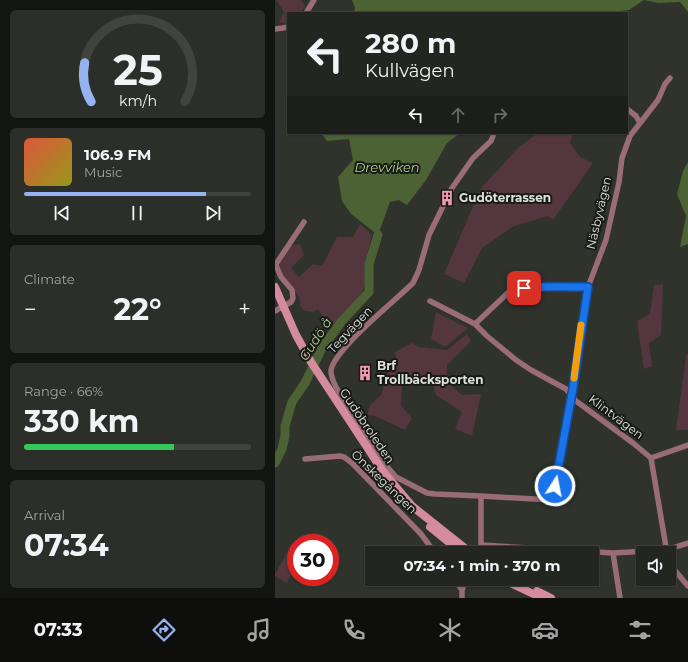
<!DOCTYPE html>
<meta charset="utf-8">
<style>
:root{--surface:#232620;--page:#2b2e29;--text:#f1f3f6;--muted:#a3a5a5;--line:#40433e;--accent:#95b2f1}
body{margin:0;font-family:Montserrat,sans-serif;background:var(--page);color:var(--text);height:100vh;display:flex;flex-direction:column;font-size:15px;white-space:nowrap}
*{box-sizing:border-box;margin:0}
p{font-size:13px;color:var(--muted)}
.icon{flex:none;width:22px;height:22px;fill:none;stroke:currentColor;stroke-width:2;stroke-linecap:round;stroke-linejoin:round}
.map{position:relative;flex:1;overflow:hidden}
.drawer{display:flex;flex-direction:column;gap:10px;padding:10px;background:#131512;width:275px}
.drawer>*{flex:none}
.hud{position:absolute;left:12px;top:12px;width:341px;height:122px;border-radius:0px;box-shadow:0 1px 3px #0004,0 0 0 1px var(--line);background:#232620;color:var(--text);overflow:hidden}
.fabs{position:absolute;left:361px;top:546px;display:grid;gap:8px}
.fabs a{display:grid;place-items:center;width:40px;height:40px;border-radius:0px;background:var(--surface);box-shadow:0 1px 3px #0004,0 0 0 1px var(--line);font-size:20px}
.speed{position:absolute;left:12px;top:534px;display:flex;gap:8px;font-size:20px;font-weight:700;text-align:center}
.speed>*{display:grid;place-content:center;width:52px;height:52px;border-radius:50%;background:var(--surface);box-shadow:0 1px 3px #0004,0 0 0 1px var(--line);line-height:1}
.speed .limit{border:6px solid #d22;background:#fff;color:#111}
.pin{position:absolute;display:grid;place-items:center;width:34px;height:34px;color:#fff;margin:-17px;border-radius:8px;box-shadow:0 2px 6px #0006}
.me{position:absolute;width:44px;margin:-22px;rotate:11deg;stroke-linejoin:round;filter:drop-shadow(0 0 3px #0008)}
.turn{display:flex;align-items:center;gap:14px;height:84px;padding:0 12px;font-size:18px}
.turn .icon{width:52px;height:52px;stroke-width:2.5}
.turn b{display:block;font-size:28px;line-height:34px}
.lanes{display:flex;align-items:center;height:38px;padding:0 12px;background:#0003;justify-content:center;gap:20px;direction:ltr}
.lanes .off{opacity:.35}
.big{font-size:30px;font-weight:700;line-height:1.1}
.drawer .card{flex:1;display:flex;flex-direction:column;justify-content:center;gap:6px;min-width:0;padding:0 14px;border-radius:6px;background:var(--page)}
.drawer .dial{align-items:center;gap:0}
.dial svg{height:104px;overflow:visible;fill:none;stroke:var(--line);stroke-width:7;stroke-linecap:round;text-anchor:middle}
.dial text{fill:var(--text);stroke:none}
.song{display:flex;align-items:center;gap:12px}
.cover{width:48px;height:48px;border-radius:6px;background:linear-gradient(135deg,hsl(10 70% 55%),hsl(60 70% 35%))}
.played{height:4px;border-radius:2px;background:linear-gradient(90deg,var(--accent) 80%,var(--line) 80%)}
.keys{display:flex;justify-content:space-around;direction:ltr}
.heat{display:flex;justify-content:space-between;align-items:center;font-size:22px;direction:ltr}
.charge{height:6px;border-radius:3px;background:linear-gradient(90deg,#34c759 66%,var(--line) 0)}
.trip{position:absolute;left:90px;top:546px;width:234px;height:40px;border-radius:0px;background:var(--surface);box-shadow:0 1px 3px #0004,0 0 0 1px var(--line);font-weight:700;line-height:40px;text-align:center}
.tab-bar{display:flex;height:64px;justify-content:space-around;align-items:center;background:#0e0f0d;color:var(--muted)}
.tab-bar .icon{width:28px;height:28px}
.tab-bar .on{color:var(--accent)}
.tab-bar b{font-size:18px;color:var(--text)}
main{display:flex;flex:1;min-height:0}
.map>svg:first-child{display:block}
.green{fill:#54363e}
.water{fill:#4c6235}
.lines{fill:none;stroke-linecap:round;stroke-linejoin:round}
.river{stroke:#4c6235;stroke-width:9}
.street{stroke:#996c76;stroke-width:5.5}
.secondary{stroke:#d38b9d;stroke-width:8}
.route-casing{stroke:#114b97;stroke-width:10}
.route{stroke:#1a73e8;stroke-width:7}
.slow{stroke:#f59e0b;stroke-width:7}
.labels{text-anchor:middle;stroke-width:4;stroke-linejoin:round;paint-order:stroke}
.poi-label{font-size:12px;font-weight:bold;fill:#dee1db;stroke:#181a16;text-anchor:start}
.street-label{font-size:12px;fill:#dee1db;stroke:#181a16}
.water-label{font-size:13px;font-style:italic;fill:#b0d48c;stroke:#181a16}
</style>
<main>
<section class="drawer">
<div class="card dial"><svg viewBox="0 0 100 80">
<path d="M14 69A42 42 0 1 1 86 69"/>
<path d="M14 69A42 42 0 0 1 9 39" stroke="#95b2f1"/>
<text x="50" y="56" font-size="32" font-weight="700">25</text>
<text x="50" y="72" font-size="11">km/h</text>
</svg></div>
<div class="card">
<div class="song"><i class="cover"></i><div><b>106.9 FM</b><p>Music</p></div></div>
<div class="played"></div>
<div class="keys"><svg class="icon" aria-label="previous" viewBox="0 0 24 24"><path d="M18 5L8 12l10 7zM5 5v14"/></svg><svg class="icon" aria-label="pause" viewBox="0 0 24 24"><path d="M8 5v14M16 5v14"/></svg><svg class="icon" aria-label="next" viewBox="0 0 24 24"><path d="M6 5l10 7-10 7zM19 5v14"/></svg></div>
</div>
<div class="card"><p>Climate</p>
<div class="heat"><a>−</a><b class="big">22°</b><a>+</a></div>
</div>
<div class="card"><p>Range · 66%</p><b class="big">330 km</b><div class="charge"></div></div>
<div class="card"><p>Arrival</p><b class="big">07:34</b></div>
</section>
<div class="map">
<svg width="413" height="598" viewBox="0 0 413 598">
<rect width="100%" height="100%" fill="#2f332b"/>
<path class="green" d="M0 0H26L30 6 25 13H13V24L4 22 9 12 2 1Z
M263 133H298L295 143 305 157 318 163 278 220 273 216 239 226 207 248 189 283 169 274 206 188 244 147Z
M85 224 97 235 89 267 91 283 86 294 61 326H55L43 309 38 312 30 311 25 306V298L8 277 4 265 16 246 25 244 29 255 16 268 24 277 38 264 47 266 62 237H78Z
M388 284 386 335 374 343 377 366 369 369 362 321 375 314 379 285Z
M161 312 193 328 170 347 156 339Z
M192 334 196 341 172 365V382L187 395 206 394 197 436 180 429 187 412 161 395 156 377 127 385 126 406 137 418 130 430 100 416 92 415 95 405 106 395 113 373 121 359 120 352 137 343 144 347 172 350Z
M413 353V430H401L411 356Z
M13 551 21 555V566L12 583 0 576V574Z"/>
<path class="water" d="M77 0H413V12L405 2 383 3 369 0 354 10 337 12 335 13H78L80 8Z
M46 133H185L172 143 151 180 132 205 124 200 115 202 103 235 76 214 67 201 63 177 78 160 74 139 52 141Z
M413 162V244L405 247 411 216 402 194 408 171Z"/>
<g class="lines">
<path class="river" d="M0 463 7 449 10 436V426L17 402 30 383 47 348 67 321 94 292V264L103 235"/>
<path class="street" d="M31 13 39 0
M0 29 8 28 13 27
M352 109 361 116 365 123
M0 263 6 277 17 290 18 298 16 302 0 311
M1 264 29 222
M155 301 200 324 212 336 241 360 256 370 291 389 301 401 358 443 376 458 392 553
M200 324 237 289 273 286 287 288 313 287
M376 458 413 445
M30 459 65 456 69 457 77 463 146 534 160 553
M206 496 277 500 288 445 313 287 331 240 344 182 347 158 355 136 383 100 390 84 395 78
M206 545 338 553 391 550 413 543
M203 553 206 545V496L160 494 152 493 121 477 108 462 62 389C59 383 56 378 56 371 57 351 122 299 138 283L144 270 154 235 177 188 198 158 216 141 218 136
M338 553 345 598
M394 558 397 567 413 586
M179 579 187 590
M187 598V590L191 579"/>
<path class="secondary" d="M0 287 21 335 36 362 107 470 137 506 196 553
M155 527 187 553
M227 579 267 598
M262 591 276 598"/>
</g>
<g class="lines">
<g class="route-casing">
<path id="route" d="M249 288C270 286 292 287 313 287L298 388 280 486"/>
</g>
<use href="#route" class="route"/>
<path class="slow" d="M299 378 306 325"/>
</g>
<defs>
<g id="building-bare" transform="scale(1.2)"><path d="M-4-6H4V6H1V3H-1V6H-4ZM-2.5-4.3h1.7v1.8h-1.7ZM.8-4.3h1.7v1.8H.8ZM-2.5-1h1.7V.8h-1.7ZM.8-1h1.7V.8H.8Z" fill="#f29ab0" stroke="#181a16" stroke-width="2.5" paint-order="stroke"/></g>
</defs>
<g fill-rule="evenodd">
<use href="#building-bare" x="172" y="198"/>
<use href="#building-bare" x="90" y="373"/>
</g>
<g class="labels">
<g class="poi-label">
<text x="184" y="202">Gudöterrassen</text>
<text x="102" y="370">Brf<tspan x="102" dy="14">Trollbäcksporten</tspan></text>
</g>
<g class="street-label">
<text transform="translate(324 213) rotate(-77)" y="4">Näsbyvägen</text>
<text transform="translate(75 330) rotate(-47)" y="4">Tegvägen</text>
<text transform="translate(341 417) rotate(37)" y="4">Klintvägen</text>
<text transform="translate(92 426) rotate(56)" y="4">Gudöbroleden</text>
<text transform="translate(109 482) rotate(44)" y="4">Önskegången</text>
</g>
<g class="water-label">
<text x="112" y="172">Drevviken</text>
<text transform="translate(40 339) rotate(-57)" y="5">Gudö å</text>
</g>
</g>
</svg>
<div class="fabs">
<a><svg class="icon" aria-label="sound" viewBox="0 0 24 24"><path d="M4 9h4l5-4v14l-5-4H4zM17 9q2 3 0 6"/></svg></a>
</div>
<div class="speed"><div class="limit">30</div></div>
<div class="pin" style="left:249px;top:288px;background:#d93025"><svg class="icon" aria-label="arrive" viewBox="0 0 24 24"><path d="M6 21V4h12l-3 4 3 4H6"/></svg></div>
<svg class="me" style="left:280px;top:486px" viewBox="-20 -20 40 40"><circle r="17" fill="#1a73e8" stroke="#fff" stroke-width="3"/><path d="M0-11L8 9 0 5-8 9z" fill="#fff"/></svg>
<div class="trip">07:34 · 1 min · 370 m</div>
<div class="hud">
<div class="turn"><svg class="icon" aria-label="left" viewBox="0 0 24 24"><path d="M17 20v-9H6M10 6l-5 5 5 5"/></svg><div><b>280 m</b>Kullvägen</div></div>
<div class="lanes"><svg class="icon" aria-label="left" viewBox="0 0 24 24"><path d="M17 20v-9H6M10 6l-5 5 5 5"/></svg><svg class="icon off" aria-label="ahead" viewBox="0 0 24 24"><path d="M12 20V5M6 11l6-6 6 6"/></svg><svg class="icon off" aria-label="right" viewBox="0 0 24 24"><path d="M7 20v-9h11M14 6l5 5-5 5"/></svg></div>
</div>
</div>
</main>
<nav class="tab-bar">
<b>07:33</b>
<svg class="icon on" aria-label="directions" viewBox="0 0 24 24"><path d="M12 3l9 9-9 9-9-9zM9 14v-3h6M13 9l2 2-2 2"/></svg>
<svg class="icon" aria-label="music" viewBox="0 0 24 24"><path d="M9 18V5l10-2v13"/><circle cx="6" cy="18" r="3"/><circle cx="16" cy="16" r="3"/></svg>
<svg class="icon" aria-label="phone" viewBox="0 0 24 24"><path d="M5 4h4l2 5-3 2q2 4 5 5l2-3 5 2v4C11 20 4 13 5 4z"/></svg>
<svg class="icon" aria-label="climate" viewBox="0 0 24 24"><path d="M12 3v18M4 7l16 10M4 17L20 7"/></svg>
<svg class="icon" aria-label="car" viewBox="0 0 24 24"><path d="M5 17H2v-5l4-1 3-4h7l3 4 3 1v5h-3M9 17h6M6 11h13"/><circle cx="7" cy="17" r="2"/><circle cx="17" cy="17" r="2"/></svg>
<svg class="icon" aria-label="filters" viewBox="0 0 24 24"><path d="M4 7h16M4 17h16"/><circle cx="9" cy="7" r="2"/><circle cx="15" cy="17" r="2"/></svg>
</nav>
